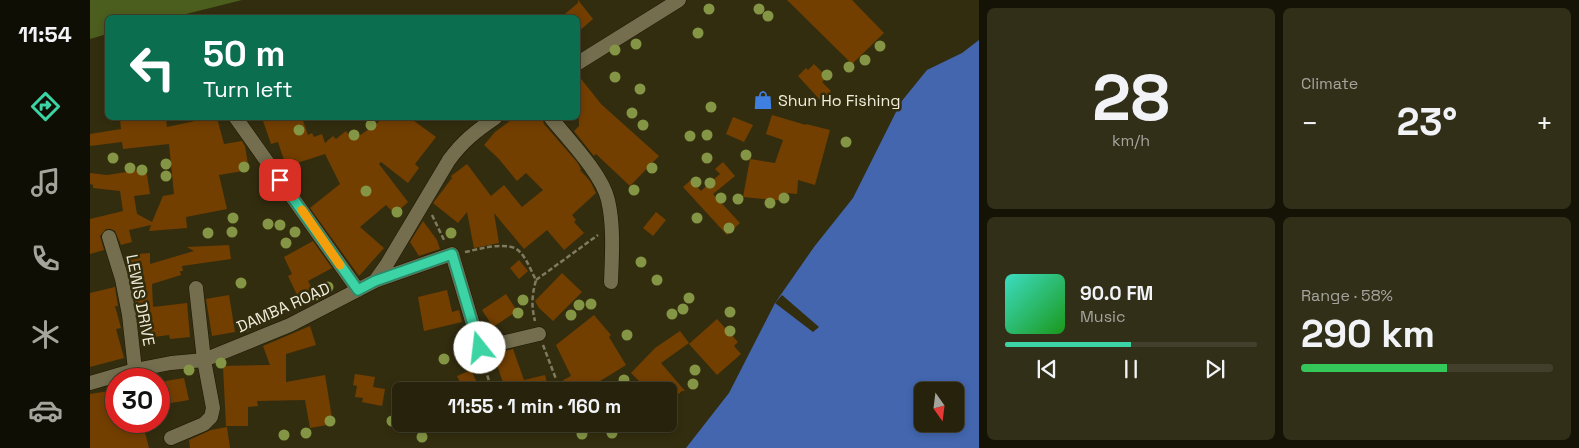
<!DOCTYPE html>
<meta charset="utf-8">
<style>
:root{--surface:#26220b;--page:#322f19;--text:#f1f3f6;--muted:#a4a49d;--line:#423f2c;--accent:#3cd4a4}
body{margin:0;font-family:"Space Grotesk",sans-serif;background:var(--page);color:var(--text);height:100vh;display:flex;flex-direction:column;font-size:19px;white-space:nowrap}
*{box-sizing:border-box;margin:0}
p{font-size:16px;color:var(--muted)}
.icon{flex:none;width:28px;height:28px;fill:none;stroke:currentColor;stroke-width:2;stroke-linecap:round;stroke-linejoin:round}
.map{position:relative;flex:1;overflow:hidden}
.side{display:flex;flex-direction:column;gap:8px;padding:8px;background:#151306;width:600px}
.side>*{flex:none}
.top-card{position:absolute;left:15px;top:15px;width:475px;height:105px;border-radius:8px;box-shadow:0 2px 8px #0003,0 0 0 1px var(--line);background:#0b6e4f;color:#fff;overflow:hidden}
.needle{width:32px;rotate:166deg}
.tools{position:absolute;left:824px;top:382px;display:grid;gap:10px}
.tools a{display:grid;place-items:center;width:50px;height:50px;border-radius:8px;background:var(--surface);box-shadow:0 2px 8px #0003,0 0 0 1px var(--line);font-size:25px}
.speed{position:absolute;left:15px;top:368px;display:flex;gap:10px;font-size:25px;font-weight:700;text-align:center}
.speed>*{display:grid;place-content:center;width:65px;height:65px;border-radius:50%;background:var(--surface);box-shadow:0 2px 8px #0003,0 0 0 1px var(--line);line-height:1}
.speed .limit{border:8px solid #d22;background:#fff;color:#111}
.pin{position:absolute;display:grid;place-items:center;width:42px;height:42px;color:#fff;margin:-21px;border-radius:10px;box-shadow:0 2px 8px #0006}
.me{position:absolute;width:55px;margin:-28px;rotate:344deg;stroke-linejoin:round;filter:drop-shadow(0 0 4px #0008)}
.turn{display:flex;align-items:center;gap:18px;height:105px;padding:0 15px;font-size:22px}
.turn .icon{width:65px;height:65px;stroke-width:2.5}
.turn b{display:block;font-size:35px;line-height:42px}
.big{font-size:38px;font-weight:700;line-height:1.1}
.side .tile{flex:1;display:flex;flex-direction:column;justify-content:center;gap:8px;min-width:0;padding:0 18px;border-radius:8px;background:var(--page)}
.side .dial{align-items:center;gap:0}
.dial b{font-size:65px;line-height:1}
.song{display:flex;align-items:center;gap:15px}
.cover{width:60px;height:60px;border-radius:8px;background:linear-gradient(135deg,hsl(170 70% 55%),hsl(120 70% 35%))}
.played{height:5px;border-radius:2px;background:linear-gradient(90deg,var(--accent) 50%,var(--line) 50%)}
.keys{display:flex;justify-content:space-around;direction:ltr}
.heat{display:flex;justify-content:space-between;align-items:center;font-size:28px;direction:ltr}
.charge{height:8px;border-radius:4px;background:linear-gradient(90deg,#34c759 58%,var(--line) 0)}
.side .tiles{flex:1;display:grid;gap:8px;grid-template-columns:repeat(2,1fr)}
.trip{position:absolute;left:302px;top:382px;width:285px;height:50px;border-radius:8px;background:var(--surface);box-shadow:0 2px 8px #0003,0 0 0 1px var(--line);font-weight:700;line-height:50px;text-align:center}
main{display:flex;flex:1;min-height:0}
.menu{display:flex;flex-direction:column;width:90px;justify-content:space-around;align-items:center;background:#0f0e04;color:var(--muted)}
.menu .icon{width:35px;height:35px}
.menu .selected{color:var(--accent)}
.menu b{font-size:22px;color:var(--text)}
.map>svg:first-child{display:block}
.green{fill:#4c5e1d}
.water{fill:#4366af;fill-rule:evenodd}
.pier{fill:#332d0f}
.building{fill:#733f00}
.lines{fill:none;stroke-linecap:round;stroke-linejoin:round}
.street-casing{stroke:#1b1500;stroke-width:15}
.path{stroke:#7f7b61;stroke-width:2.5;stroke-dasharray:5 2.5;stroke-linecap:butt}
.street{stroke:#746e4f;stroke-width:14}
.tree{fill:#849545}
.route-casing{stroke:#278a6b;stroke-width:12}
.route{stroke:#3cd4a4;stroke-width:9}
.slow{stroke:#f59e0b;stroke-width:9}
.labels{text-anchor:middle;stroke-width:5;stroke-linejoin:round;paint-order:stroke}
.poi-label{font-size:16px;fill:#f0eddb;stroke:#332d0f;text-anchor:start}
.street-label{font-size:16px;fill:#f0eddb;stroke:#332d0f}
</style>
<main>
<nav class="menu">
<b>11:54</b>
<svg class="icon selected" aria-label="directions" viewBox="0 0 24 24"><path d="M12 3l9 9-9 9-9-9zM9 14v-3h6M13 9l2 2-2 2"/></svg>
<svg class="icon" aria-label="music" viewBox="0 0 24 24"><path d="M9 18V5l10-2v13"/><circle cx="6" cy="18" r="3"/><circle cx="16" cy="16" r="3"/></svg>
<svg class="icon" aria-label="phone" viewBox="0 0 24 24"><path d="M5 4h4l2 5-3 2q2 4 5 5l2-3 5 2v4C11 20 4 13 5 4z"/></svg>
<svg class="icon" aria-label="climate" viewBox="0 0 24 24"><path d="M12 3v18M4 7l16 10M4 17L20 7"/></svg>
<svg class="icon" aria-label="car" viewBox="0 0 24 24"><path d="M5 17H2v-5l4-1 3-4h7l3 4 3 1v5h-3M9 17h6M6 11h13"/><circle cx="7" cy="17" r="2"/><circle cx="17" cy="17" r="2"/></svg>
</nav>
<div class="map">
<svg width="889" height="448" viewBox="0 0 889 448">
<rect width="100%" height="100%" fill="#332d0f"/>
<path class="green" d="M0 0H152L84 17 18 18 17 34 0 39Z"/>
<path class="water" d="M889 40V448H596L639 393 685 303 724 247 763 198 811 102 837 70 872 53ZM832 391H865V424H832Z"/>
<path class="pier" d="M692 295 729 327 723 332 685 303Z"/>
<path class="building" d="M488 0 503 19 488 32V18H470L488 3Z
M697 0H762L794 33 762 64Z
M724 64 737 77 732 82 741 91 731 101 708 76 716 68 718 70Z
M488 75 511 104 569 156 540 186 506 154 504 156 484 131 489 126Z
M682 115 716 125V124L740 130 725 185 708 180 707 194 696 193 695 201 653 197 660 159 685 163 693 140 676 134Z
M643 117 663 125 654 142 636 134Z
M45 118H76L77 127 119 118H127L134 144 152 141 155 146 159 170 129 175 137 209 96 217 97 228 59 231 61 225 39 230 42 242 31 245 25 231 21 229H16L10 236 14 250 0 254V219L33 211 30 191 3 188V185L0 184V173L17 175 56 169 60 194 44 196 47 214 62 222 73 196 84 194 79 144 33 149 32 142 0 146V134L31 129 30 119Z
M172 118H212L218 135 222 133 224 137 232 134 235 143 243 136 246 139 256 131 263 140 285 125 293 118H320L346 137 325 164 329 168 318 183 291 162 289 164 318 202 305 214 296 205 270 227 294 248 269 276 220 208 250 184 235 154 207 163 205 159 195 163 188 142 181 144Z
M424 118H452L454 124 487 162 491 169 490 170 500 181 506 193 482 215 486 220 484 222 494 233 474 250 457 230 434 249 404 213 409 243 384 248 377 212 368 223 343 203 362 178 361 176 377 164 401 196 414 185 432 207 453 190 436 173 427 181 408 158 394 145 405 132Z
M633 162 645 176 623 194 650 223 637 235 593 187 601 180 611 191 630 174 625 169Z
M566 212 576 220 563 236 553 228Z
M333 221 347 240 350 249 329 256 320 242Z
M223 241 242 268 218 281 224 293 209 299 198 276 202 274 194 257Z
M139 245 141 259 92 266 93 271H90L91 275 62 284 63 307 97 303 100 337 80 339 79 335 56 338 52 304 46 305 38 270 37 255 60 253V264L104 251 97 247Z
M429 260 438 271 429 279 420 268Z
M472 273 492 292 463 321 449 308 445 301Z
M25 287 28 306H25L31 328 26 329 34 358 0 367V293Z
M357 290 362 312 369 310 372 322 334 331 328 297Z
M416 294 427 311 403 327 392 310Z
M139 295 145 332 122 336 116 299Z
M504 315 521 335 519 337 536 365 494 391H479L473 380 481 376 466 345Z
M627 319 648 342 644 346 651 354 627 375 599 344Z
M220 326 226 345 196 354V382L235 375 243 424 220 428 215 400 167 401 168 406 158 407V426H136L133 366 180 365 173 346Z
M590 331 599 343 571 363 595 391H592L579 402V391H559L541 373 565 348Z
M423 349 434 380 455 375 459 391H416L403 354Z
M381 370 391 391H374L367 376Z
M265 374 285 377 283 387 295 389 292 406 272 402 273 398 265 397 267 386 263 385Z
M94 378 99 400 69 405V382Z
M26 390V424L39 421H52L59 448H0V394Z
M137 427 140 448H100L99 440 121 430Z"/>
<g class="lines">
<g class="street-casing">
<path id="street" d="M488 63 589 0
M146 118 268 290
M461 118C478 139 512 174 518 200 524 226 522 255 521 282
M19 237 32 279 39 315 45 370
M285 281 362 254 390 348 449 334
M0 383 45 370 81 363 114 360 200 325 285 281 297 264 359 160C373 141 386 131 405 118
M81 438 114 424 121 417 123 408 114 360 106 288"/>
</g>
<path class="path" d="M342 215 355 242
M375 252C389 249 420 240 430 252 437 259 441 271 446 280 442 295 441 305 445 321
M446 280 508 235
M453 345 466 379
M393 361 402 391"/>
<use href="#street" class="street"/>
</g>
<g class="tree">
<circle cx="619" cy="9" r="5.5"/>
<circle cx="669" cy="9" r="5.5"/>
<circle cx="678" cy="16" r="5.5"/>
<circle cx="608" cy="33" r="5.5"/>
<circle cx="546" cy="44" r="5.5"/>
<circle cx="790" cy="46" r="5.5"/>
<circle cx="525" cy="50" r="5.5"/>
<circle cx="775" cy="60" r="5.5"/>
<circle cx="759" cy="67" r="5.5"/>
<circle cx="737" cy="75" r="5.5"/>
<circle cx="525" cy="77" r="5.5"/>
<circle cx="550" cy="89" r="5.5"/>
<circle cx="621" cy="107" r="5.5"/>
<circle cx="542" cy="113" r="5.5"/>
<circle cx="281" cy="125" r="5.5"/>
<circle cx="553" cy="125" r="5.5"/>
<circle cx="209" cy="130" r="5.5"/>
<circle cx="264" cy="135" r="5.5"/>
<circle cx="617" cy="135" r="5.5"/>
<circle cx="600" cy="136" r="5.5"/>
<circle cx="756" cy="142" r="5.5"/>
<circle cx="656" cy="155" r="5.5"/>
<circle cx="23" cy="158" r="5.5"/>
<circle cx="617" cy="158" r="5.5"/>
<circle cx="76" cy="164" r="5.5"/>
<circle cx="154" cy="167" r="5.5"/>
<circle cx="40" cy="168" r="5.5"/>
<circle cx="562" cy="168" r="5.5"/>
<circle cx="52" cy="170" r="5.5"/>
<circle cx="76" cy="176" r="5.5"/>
<circle cx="606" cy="182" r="5.5"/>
<circle cx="620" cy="183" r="5.5"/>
<circle cx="544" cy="190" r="5.5"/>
<circle cx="276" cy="191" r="5.5"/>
<circle cx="631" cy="198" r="5.5"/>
<circle cx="694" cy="198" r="5.5"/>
<circle cx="648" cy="199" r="5.5"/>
<circle cx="680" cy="203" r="5.5"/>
<circle cx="307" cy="212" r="5.5"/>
<circle cx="143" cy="218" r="5.5"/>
<circle cx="607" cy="218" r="5.5"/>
<circle cx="178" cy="224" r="5.5"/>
<circle cx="190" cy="225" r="5.5"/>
<circle cx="639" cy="228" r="5.5"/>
<circle cx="142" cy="232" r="5.5"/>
<circle cx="205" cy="232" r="5.5"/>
<circle cx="118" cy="233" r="5.5"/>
<circle cx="361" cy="233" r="5.5"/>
<circle cx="196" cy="243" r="5.5"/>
<circle cx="551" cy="262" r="5.5"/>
<circle cx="567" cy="280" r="5.5"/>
<circle cx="151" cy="283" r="5.5"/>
<circle cx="238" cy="287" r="5.5"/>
<circle cx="225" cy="295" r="5.5"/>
<circle cx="599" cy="298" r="5.5"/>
<circle cx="433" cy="300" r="5.5"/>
<circle cx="501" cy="304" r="5.5"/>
<circle cx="489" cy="305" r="5.5"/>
<circle cx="593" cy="309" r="5.5"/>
<circle cx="640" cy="312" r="5.5"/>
<circle cx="428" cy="313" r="5.5"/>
<circle cx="582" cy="314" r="5.5"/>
<circle cx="481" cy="315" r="5.5"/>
<circle cx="156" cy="326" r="5.5"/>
<circle cx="640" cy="331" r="5.5"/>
<circle cx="537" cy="335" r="5.5"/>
<circle cx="354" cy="359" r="5.5"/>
<circle cx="131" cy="363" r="5.5"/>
<circle cx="99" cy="370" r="5.5"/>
<circle cx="605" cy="370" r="5.5"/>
<circle cx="534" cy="380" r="5.5"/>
<circle cx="603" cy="384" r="5.5"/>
<circle cx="240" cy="421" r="5.5"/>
<circle cx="302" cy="421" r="5.5"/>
<circle cx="216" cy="433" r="5.5"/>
<circle cx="522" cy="433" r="5.5"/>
<circle cx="492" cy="434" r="5.5"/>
<circle cx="194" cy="435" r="5.5"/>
<circle cx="332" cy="437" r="5.5"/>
</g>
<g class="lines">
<g class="route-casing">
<path id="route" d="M190 180 268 290 285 281 362 254 390 348"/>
</g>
<use href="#route" class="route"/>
<path class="slow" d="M212 210 250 265"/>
</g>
<defs>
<g id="shop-bare" transform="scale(1.5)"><path d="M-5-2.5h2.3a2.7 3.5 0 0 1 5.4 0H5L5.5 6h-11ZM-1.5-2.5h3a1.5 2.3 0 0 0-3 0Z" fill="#3f7fe0" stroke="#332d0f" stroke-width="2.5" paint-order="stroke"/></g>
</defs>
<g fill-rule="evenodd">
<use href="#shop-bare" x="673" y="100"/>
</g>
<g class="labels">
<g class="poi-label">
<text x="688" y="106">Shun Ho Fishing</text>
</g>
<g class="street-label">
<text transform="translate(51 300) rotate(79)" y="6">LEWIS DRIVE</text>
<text transform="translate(193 307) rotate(-24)" y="6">DAMBA ROAD</text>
</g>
</g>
</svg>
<div class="tools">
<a><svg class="needle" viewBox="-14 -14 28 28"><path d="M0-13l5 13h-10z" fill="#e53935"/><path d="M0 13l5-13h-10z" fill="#a4a49d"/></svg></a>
</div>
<div class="speed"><div class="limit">30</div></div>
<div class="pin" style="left:190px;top:180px;background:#d93025"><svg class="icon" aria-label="arrive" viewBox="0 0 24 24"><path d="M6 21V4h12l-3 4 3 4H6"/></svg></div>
<svg class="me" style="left:390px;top:348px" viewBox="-20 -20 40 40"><circle r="19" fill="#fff"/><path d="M0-13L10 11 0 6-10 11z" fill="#3cd4a4"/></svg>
<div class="trip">11:55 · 1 min · 160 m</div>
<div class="top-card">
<div class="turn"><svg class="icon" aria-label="left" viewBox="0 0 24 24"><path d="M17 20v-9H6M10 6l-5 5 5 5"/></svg><div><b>50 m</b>Turn left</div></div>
</div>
</div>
<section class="side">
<div class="tiles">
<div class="tile dial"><b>28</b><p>km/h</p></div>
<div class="tile"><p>Climate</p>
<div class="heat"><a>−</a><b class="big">23°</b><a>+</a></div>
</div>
<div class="tile">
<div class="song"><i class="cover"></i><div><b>90.0 FM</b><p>Music</p></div></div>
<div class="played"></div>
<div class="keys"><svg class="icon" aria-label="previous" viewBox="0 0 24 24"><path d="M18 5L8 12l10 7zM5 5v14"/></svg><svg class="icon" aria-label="pause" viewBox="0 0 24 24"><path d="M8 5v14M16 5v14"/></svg><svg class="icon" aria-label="next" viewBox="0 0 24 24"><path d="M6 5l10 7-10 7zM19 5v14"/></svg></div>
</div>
<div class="tile"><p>Range · 58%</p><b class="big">290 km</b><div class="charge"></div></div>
</div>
</section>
</main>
